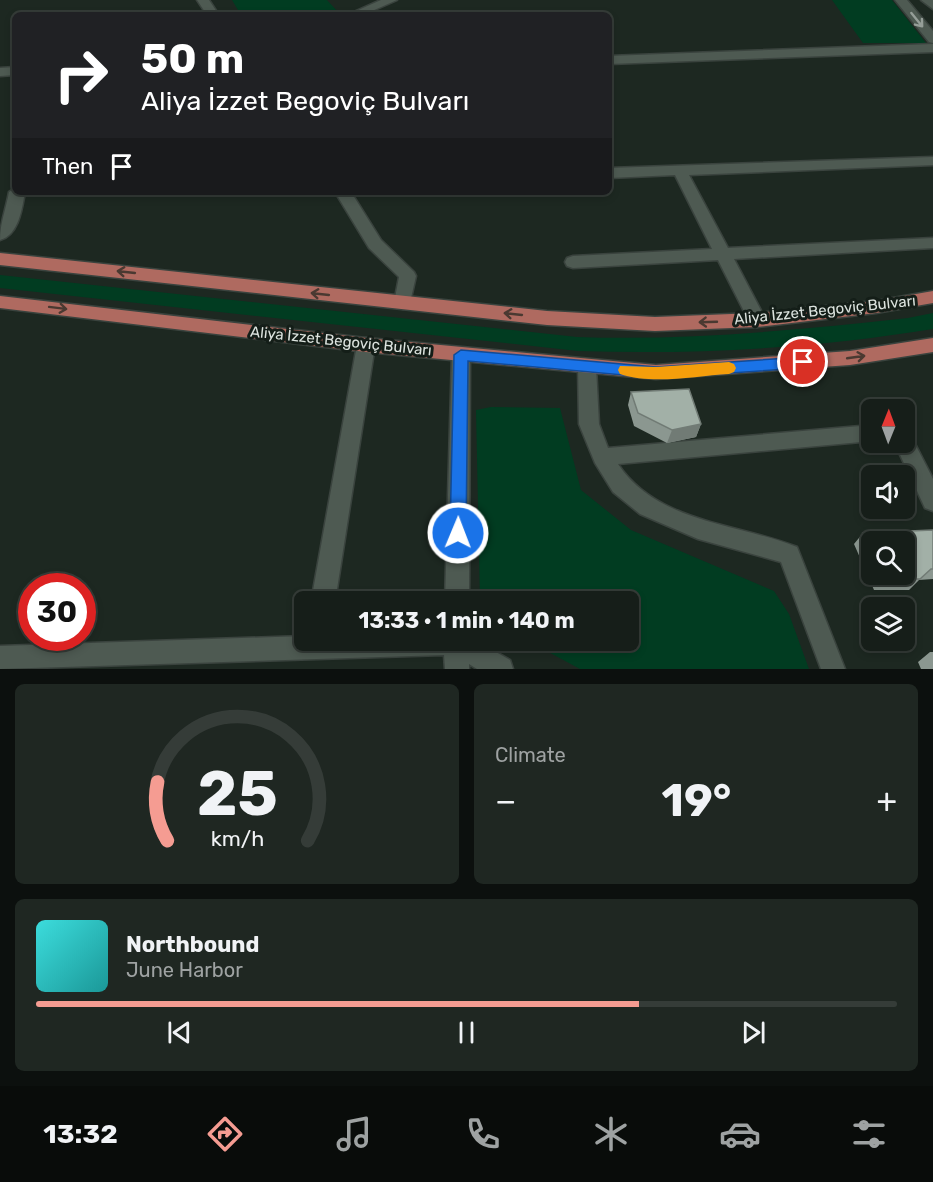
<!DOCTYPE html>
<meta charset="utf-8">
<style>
:root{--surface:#161e19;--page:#1f2722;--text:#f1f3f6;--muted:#9ea2a2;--line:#353c38;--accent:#f59c92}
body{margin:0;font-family:Rubik,sans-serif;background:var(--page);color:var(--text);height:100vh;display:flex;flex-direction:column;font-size:22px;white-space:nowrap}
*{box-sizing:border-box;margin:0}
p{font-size:20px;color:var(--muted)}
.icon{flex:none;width:33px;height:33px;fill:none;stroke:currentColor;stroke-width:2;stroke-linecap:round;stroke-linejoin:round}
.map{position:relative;height:669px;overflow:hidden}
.panel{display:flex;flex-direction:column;gap:15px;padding:15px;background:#0c100e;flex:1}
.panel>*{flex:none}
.banner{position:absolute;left:12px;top:12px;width:600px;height:183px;border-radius:9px;box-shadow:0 3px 9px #0003,0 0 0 2px var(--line);background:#202124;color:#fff;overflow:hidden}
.needle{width:39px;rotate:1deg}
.tools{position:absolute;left:861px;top:399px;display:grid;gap:12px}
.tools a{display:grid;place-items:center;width:54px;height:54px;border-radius:9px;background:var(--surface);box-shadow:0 3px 9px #0003,0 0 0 2px var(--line);font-size:30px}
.speed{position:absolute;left:18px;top:573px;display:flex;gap:12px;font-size:30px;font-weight:700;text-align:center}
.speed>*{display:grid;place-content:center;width:78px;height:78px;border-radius:50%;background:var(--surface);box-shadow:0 3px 9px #0003,0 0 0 2px var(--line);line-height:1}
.speed .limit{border:9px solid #d22;background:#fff;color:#111}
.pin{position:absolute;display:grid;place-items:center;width:51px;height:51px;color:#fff;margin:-26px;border:3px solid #fff;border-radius:50%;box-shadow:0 2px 6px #0007}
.me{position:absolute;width:66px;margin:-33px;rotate:1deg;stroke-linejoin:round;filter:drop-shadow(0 0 4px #0008)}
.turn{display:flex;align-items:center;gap:21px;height:126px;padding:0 30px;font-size:27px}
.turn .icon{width:78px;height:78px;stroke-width:2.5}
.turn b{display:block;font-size:42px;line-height:51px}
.then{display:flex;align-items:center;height:57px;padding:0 30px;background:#0003;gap:12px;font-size:22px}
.big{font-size:45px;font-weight:700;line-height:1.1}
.panel .tile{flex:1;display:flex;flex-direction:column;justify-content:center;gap:9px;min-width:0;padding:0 21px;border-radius:9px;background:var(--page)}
.panel .dial{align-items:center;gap:0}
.dial svg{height:156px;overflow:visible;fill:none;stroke:var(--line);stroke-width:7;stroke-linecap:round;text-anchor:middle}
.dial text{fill:var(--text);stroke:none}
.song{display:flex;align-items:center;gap:18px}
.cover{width:72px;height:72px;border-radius:9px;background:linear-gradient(135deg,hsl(180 70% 55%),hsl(180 70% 35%))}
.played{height:6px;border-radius:3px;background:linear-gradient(90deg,var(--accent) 70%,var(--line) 70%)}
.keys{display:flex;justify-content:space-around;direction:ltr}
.heat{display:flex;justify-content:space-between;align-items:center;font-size:33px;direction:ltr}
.panel .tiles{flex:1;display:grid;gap:15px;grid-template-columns:1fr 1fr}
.tile:last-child{grid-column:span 2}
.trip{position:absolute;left:294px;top:591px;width:345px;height:60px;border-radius:9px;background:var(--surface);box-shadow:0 3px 9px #0003,0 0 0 2px var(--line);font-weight:700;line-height:60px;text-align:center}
.dock{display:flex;height:96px;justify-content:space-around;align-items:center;background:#090c0a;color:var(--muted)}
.dock .icon{width:42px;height:42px}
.dock .selected{color:var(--accent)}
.dock b{font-size:27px;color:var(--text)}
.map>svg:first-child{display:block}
.green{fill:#013c21}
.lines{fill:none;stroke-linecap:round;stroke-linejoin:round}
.minor-casing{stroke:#3a433e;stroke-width:3}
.major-casing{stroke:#3a433e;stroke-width:3}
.minor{fill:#4e5a52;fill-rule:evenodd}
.major{fill:#af6a60;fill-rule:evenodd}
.wall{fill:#8b9790;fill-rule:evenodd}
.shaded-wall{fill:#717b75}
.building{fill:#a2b0a7;stroke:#717b75;stroke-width:1.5}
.oneway{stroke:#959e98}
.oneway2{stroke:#4a3931}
.route{fill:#1a73e8;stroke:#114b97;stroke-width:1.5}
.slow{fill:#f59e0b}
.labels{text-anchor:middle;stroke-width:6;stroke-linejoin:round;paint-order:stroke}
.street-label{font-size:15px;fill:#dce3de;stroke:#141e18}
</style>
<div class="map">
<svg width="933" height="669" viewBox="0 0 933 669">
<rect width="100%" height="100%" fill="#1d2821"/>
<path class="green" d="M232 0H327L339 13 333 15H241Z
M832 0H892L926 43H863Z
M0 275 577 337C689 341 797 330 908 318L933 313V329C816 348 697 355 578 351L0 288Z
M491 407 560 408 581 490 631 530 774 591 789 614 809 669H580L528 641 628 640V602L480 601 476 410Z"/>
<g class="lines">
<g class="minor-casing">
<path id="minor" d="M197 0H209L219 15H207Z
M381 0H397L363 15H347Z
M895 0H907L933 31V43L929 42Z
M921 0H933V9Z
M933 44V52L609 64V56Z
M15 67V75L0 76V68Z
M933 157V165L689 175 728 248 933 238V248L734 259 766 320 763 325 757 327 751 325 718 260 573 268 567 266 565 262 567 258 573 256 712 249 675 175 609 178V168Z
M15 188V192H25C22 208 19 235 0 240 0 223 6 209 9 192Z
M335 192H351L381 240 414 272 416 276 409 307 403 309 397 307 394 303 399 277 369 248Z
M366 338 372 340 375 345 335 602H311L357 345 360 340Z
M461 348 468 350 470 355 469 602H445L452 355 454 350Z
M587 360 594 362 596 367 599 424 608 448 872 425V441L618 464C657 523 737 523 797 547L845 669H821L781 562 698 539 640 514 613 492 595 463 579 424 578 367 580 362Z
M904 434 911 436 933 479V511L925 508 894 442H904Z
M304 636V640H475L510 660 513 669H477L469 664V669H445L444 655 0 669V646Z"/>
</g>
<g class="major-casing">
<path id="major" d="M0 253 547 311 655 317 757 313 876 301 933 291V303L876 313 757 327 655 331 547 325 0 265Z
M0 296 366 338 656 365 850 351 933 338V352L850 365 656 379 366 352 0 308Z"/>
</g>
<use href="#minor" class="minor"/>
<use href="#major" class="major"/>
</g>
<path class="wall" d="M631 392 701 424 696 437 667 443 634 426 628 405Z
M933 530V579L919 580 909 590H874L854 544 863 533ZM872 542 904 574H872Z
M930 652H933V669H921L918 662Z"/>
<path class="shaded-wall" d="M701 424 696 437 667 443 672 430Z"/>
<path class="building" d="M689 389 701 424 672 430 638 413 631 392Z
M933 530V569H931L920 579H884L882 574H904V542H872V551L863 533Z"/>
<defs><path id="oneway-shaft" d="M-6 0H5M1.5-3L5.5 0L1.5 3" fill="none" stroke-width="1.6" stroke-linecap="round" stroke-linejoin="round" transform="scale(1.5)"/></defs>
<use class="oneway" href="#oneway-shaft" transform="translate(917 20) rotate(51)"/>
<g class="oneway2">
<use href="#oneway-shaft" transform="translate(126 272) rotate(-174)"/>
<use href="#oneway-shaft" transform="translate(320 294) rotate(-174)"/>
<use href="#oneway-shaft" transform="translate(58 308) rotate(7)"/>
<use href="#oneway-shaft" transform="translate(513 314) rotate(-174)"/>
<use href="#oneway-shaft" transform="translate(708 322) rotate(178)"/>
<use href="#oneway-shaft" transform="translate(856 357) rotate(-8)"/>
</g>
<path class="route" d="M461 350 656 367 803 357 810 362 803 368 656 378 468 361 466 533 464 539 458 541 452 539 450 533 454 355Z"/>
<path class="slow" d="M729 362 734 364 736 368 734 372 729 374C695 376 653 385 620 374L618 370 620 366 656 367Z"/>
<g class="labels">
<g class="street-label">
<text transform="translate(825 310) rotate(-6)" y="5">Aliya İzzet Begoviç Bulvarı</text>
<text transform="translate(341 341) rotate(6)" y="5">Aliya İzzet Begoviç Bulvarı</text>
</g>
</g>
</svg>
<div class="tools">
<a><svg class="needle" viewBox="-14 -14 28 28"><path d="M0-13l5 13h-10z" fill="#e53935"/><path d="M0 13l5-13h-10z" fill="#9ea2a2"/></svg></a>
<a><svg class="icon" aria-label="sound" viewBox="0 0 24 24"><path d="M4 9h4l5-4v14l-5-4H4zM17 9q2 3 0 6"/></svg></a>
<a><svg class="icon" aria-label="search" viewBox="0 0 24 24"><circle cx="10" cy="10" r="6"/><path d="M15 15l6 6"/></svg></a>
<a><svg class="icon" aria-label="layers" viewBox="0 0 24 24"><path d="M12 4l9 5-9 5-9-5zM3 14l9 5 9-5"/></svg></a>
</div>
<div class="speed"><div class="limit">30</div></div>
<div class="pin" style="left:803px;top:362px;background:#d93025"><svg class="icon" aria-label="arrive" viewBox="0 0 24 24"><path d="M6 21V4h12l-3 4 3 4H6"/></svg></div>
<svg class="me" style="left:458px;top:533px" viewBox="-20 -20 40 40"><circle r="17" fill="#1a73e8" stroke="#fff" stroke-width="3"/><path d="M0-11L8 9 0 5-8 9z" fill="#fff"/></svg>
<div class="trip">13:33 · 1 min · 140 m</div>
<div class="banner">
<div class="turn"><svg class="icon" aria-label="right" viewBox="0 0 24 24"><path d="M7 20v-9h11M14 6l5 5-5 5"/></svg><div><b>50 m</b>Aliya İzzet Begoviç Bulvarı</div></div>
<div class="then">Then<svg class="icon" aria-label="arrive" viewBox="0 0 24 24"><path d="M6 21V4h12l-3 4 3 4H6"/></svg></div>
</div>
</div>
<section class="panel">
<div class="tiles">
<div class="tile dial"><svg viewBox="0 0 100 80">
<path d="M14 69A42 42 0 1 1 86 69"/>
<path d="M14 69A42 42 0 0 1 9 39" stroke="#f59c92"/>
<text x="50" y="56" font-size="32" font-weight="700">25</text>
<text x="50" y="72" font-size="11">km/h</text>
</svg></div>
<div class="tile"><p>Climate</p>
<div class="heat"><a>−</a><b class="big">19°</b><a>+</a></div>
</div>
<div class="tile">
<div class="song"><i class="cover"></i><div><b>Northbound</b><p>June Harbor</p></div></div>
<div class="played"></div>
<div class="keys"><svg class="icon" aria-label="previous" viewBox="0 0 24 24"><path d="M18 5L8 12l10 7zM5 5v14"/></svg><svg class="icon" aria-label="pause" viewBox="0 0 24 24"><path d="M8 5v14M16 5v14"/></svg><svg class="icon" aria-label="next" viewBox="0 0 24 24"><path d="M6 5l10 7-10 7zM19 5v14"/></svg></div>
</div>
</div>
</section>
<nav class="dock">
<b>13:32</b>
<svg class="icon selected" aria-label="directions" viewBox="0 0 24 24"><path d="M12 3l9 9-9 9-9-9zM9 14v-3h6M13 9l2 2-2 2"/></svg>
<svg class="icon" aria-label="music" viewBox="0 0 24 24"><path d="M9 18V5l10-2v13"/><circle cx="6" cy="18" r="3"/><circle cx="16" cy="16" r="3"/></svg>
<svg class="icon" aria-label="phone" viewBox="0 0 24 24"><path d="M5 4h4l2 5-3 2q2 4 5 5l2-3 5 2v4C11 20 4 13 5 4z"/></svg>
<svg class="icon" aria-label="climate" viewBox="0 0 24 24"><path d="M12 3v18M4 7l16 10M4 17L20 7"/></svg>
<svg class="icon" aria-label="car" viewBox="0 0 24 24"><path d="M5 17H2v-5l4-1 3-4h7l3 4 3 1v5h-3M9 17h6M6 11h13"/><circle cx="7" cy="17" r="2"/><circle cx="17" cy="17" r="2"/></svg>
<svg class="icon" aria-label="filters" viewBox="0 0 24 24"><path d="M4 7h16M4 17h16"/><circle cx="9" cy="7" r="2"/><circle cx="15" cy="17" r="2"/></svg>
</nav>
